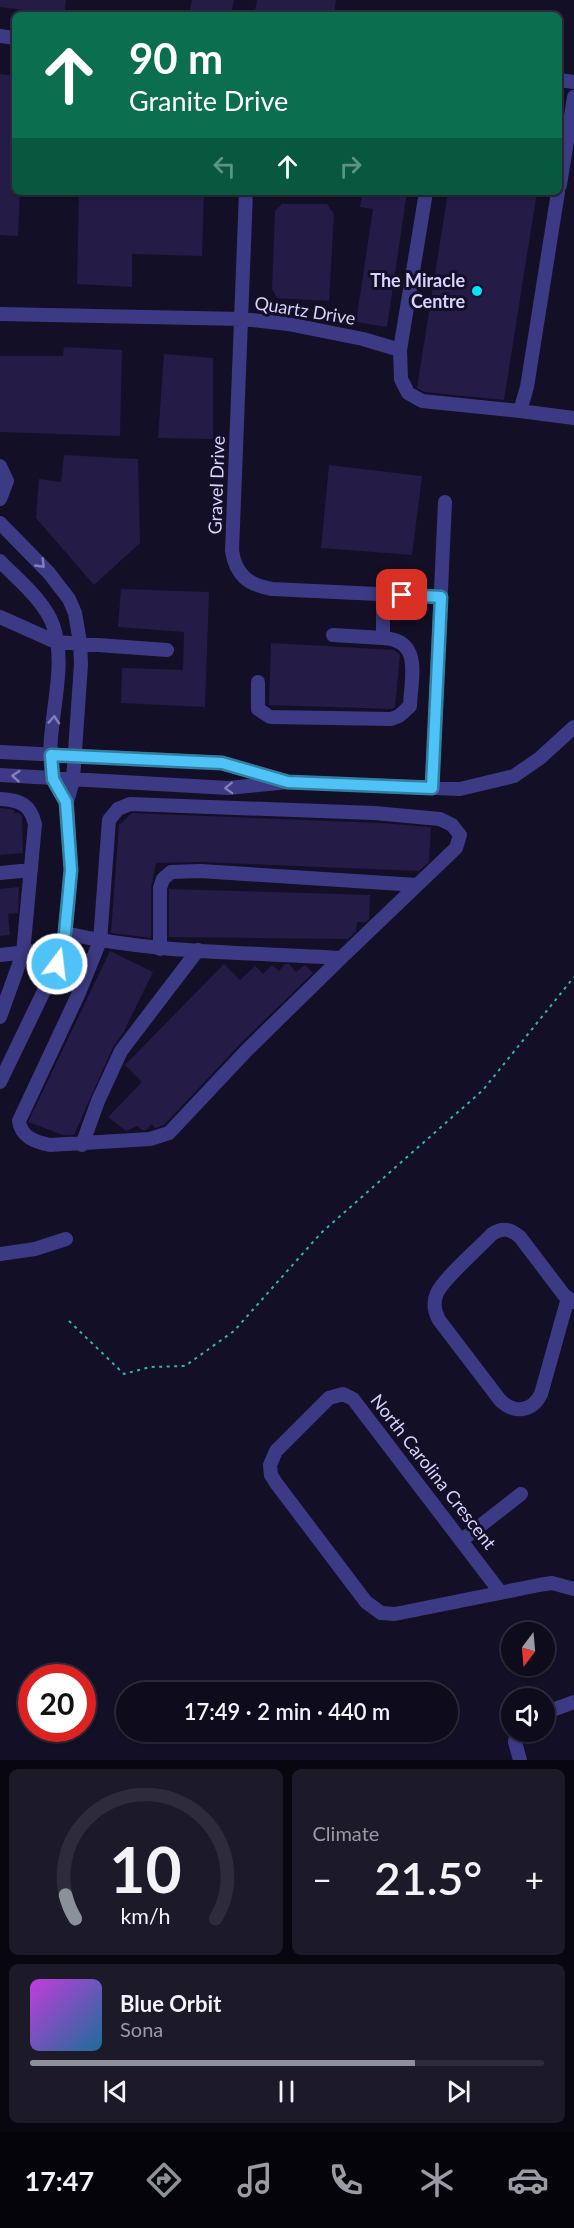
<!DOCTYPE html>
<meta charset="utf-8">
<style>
:root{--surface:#0e0b1c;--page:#1c1929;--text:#f1f3f6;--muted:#9b9ba3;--line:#2e2b3b;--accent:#8c9099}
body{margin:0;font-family:Lato,sans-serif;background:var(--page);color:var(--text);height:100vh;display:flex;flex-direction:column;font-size:22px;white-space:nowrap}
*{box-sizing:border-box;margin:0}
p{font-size:20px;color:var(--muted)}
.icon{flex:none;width:33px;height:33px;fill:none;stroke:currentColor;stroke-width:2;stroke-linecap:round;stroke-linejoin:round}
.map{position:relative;height:1760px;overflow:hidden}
.side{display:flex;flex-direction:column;gap:9px;padding:9px;background:#08060f;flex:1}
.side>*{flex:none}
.hud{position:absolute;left:12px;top:12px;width:550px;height:183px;border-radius:9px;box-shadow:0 2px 4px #0004,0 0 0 2px var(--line);background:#0b6e4f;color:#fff;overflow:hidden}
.needle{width:39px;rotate:196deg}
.controls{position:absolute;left:501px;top:1622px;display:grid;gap:12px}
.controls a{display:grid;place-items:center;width:54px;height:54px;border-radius:50%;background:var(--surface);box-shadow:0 2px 4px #0004,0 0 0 2px var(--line);font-size:30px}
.speed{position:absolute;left:18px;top:1664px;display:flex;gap:12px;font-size:30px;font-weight:700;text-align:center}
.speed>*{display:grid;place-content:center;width:78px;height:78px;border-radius:50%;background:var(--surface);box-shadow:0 2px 4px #0004,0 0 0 2px var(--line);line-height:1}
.speed .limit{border:9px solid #d22;background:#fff;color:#111}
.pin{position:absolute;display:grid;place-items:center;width:51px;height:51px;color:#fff;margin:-26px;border-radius:12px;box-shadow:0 3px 9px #0006}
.me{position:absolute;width:66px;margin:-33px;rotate:15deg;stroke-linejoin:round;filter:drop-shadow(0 0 4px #0008)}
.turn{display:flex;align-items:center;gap:21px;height:126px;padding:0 18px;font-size:27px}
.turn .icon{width:78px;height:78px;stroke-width:2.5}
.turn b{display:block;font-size:42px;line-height:51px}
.lanes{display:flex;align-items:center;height:57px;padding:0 18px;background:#0003;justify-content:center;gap:30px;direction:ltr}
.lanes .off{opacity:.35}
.big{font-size:45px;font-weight:600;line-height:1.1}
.side .widget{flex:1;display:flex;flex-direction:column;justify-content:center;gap:9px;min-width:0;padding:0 21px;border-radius:9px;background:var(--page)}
.side .dial{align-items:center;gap:0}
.dial svg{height:156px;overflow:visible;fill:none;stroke:var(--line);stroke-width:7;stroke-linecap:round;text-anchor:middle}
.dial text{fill:var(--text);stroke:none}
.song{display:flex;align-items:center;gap:18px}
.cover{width:72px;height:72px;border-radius:9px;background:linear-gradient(135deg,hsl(290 70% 55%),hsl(200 70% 35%))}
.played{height:6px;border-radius:3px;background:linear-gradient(90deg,var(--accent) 75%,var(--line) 75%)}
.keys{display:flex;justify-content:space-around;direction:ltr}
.heat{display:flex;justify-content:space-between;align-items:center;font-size:33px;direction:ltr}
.side .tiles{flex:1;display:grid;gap:9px;grid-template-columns:1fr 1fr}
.widget:last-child{grid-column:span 2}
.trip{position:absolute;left:116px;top:1682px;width:342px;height:60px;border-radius:30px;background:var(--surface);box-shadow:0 2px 4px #0004,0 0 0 2px var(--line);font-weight:600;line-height:60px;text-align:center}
.tab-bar{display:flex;height:96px;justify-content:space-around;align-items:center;background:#06040b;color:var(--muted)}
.tab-bar .icon{width:42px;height:42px}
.tab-bar .selected{color:var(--accent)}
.tab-bar b{font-size:27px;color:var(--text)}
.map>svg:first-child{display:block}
.building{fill:#241b47}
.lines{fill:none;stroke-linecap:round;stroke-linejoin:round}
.path{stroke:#2fb8b0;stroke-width:2;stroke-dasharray:3 4.5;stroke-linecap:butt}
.minor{stroke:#3d3a85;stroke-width:14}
.oneway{stroke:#837fbc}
.route-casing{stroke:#337fa1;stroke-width:15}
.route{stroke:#4fc3f7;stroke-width:10}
.poi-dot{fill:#00e5ff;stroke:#130f26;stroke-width:2}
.labels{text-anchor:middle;stroke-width:6;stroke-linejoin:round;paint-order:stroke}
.poi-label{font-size:18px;font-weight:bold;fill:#d9d4ff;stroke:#130f26;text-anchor:end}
.street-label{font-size:18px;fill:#d9d4ff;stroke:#130f26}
</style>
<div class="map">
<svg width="574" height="1760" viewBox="0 0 574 1760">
<rect width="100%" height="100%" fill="#130f26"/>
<path class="building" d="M0 0H66L64 15 0 7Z
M192 0H234L231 15H189Z
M257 0H336L334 15H254Z
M0 74 15 76V192H20L18 236 0 235Z
M79 192H204L202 256 132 254V287L77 284Z
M362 192H407L387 327 356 322 373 209 360 207Z
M448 192H537L504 400 424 392 417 388Z
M282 204H327L334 214 329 301 277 298 272 289 275 211Z
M64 347 122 350 120 436 0 432V356H63Z
M164 354 213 358V439L158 438Z
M64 455 138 459 140 543 94 585 36 518 39 479 61 482Z
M329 465 422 476 412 555 321 548Z
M121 589 209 592 205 707 121 703 122 668 183 670 184 632 118 627Z
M271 643 394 650 400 655 395 707 392 709 269 705Z
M0 808 14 810V813H19L22 816 23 853 0 855Z
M132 813 381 823 431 827 429 862 419 871 201 862 156 863 151 888V938L111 933 119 825Z
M19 887 18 913 8 914 10 935 0 936V889Z
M169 889 370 895 369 919 366 922H357L356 931 348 939 169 937Z
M110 951 153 972 123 1033 113 1047 74 1135H63L28 1122Z
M224 964 240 980 255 966 263 974 272 965 279 971 285 964H289L296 972 305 965 313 973 241 1043 164 1125 155 1128 152 1124 146 1130H142L137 1126 126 1131 108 1117 142 1082 125 1065Z"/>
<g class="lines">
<path class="path" d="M69 1321 124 1374 150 1367 185 1366 234 1331 321 1233 483 1090 574 977"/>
<path class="minor" d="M0 36 15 38
M560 80 574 82
M560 185 574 97
M246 192 232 551C236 575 248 585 272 589L441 597
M0 314 242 319 288 324 363 339 400 350 401 379 408 393 422 401 520 411 527 387 558 192
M400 350 426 192
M520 411 574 418
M0 466 7 481 0 499
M0 523 49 573 69 599 75 613 80 642 81 664 73 780 67 802 71 870 65 933 57 964 0 1082
M0 561C18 580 44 600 53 625 70 672 42 732 53 778 55 786 62 795 67 802
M0 617 56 642 167 650
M333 635 383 638
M258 682V709L270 717 391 719 399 716 410 706C411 677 423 640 383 638V594
M0 752 222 763 280 780
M0 775 228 788 288 782 460 789 514 776 540 758 574 727
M432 788 445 502
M0 799C20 800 30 804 35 824L23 953 0 1017
M0 873 31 870
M65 933C156 954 249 952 341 958L456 848 460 835 452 825 440 819 374 813 130 804 118 809 109 820 100 941 78 995 19 1121C21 1137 35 1142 50 1145L150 1139 169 1133 248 1049 341 958
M160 949V888L163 879 171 872 200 871 417 885
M0 955 62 948
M82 1145 98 1101 121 1051 198 950
M0 1254 35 1249 66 1239
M568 1298 541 1394C532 1412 514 1414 500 1400L439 1320C434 1311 433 1302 437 1293 444 1278 479 1248 492 1234 502 1227 511 1229 520 1237L564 1295 574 1302
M462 1540 521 1494
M501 1593 353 1399 343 1394 329 1398 276 1451 270 1465 271 1475 276 1483 366 1602 381 1613 395 1614 539 1585 552 1583 574 1589
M544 1713 574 1702
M517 1731 515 1742 520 1760"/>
</g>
<defs><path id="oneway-chevron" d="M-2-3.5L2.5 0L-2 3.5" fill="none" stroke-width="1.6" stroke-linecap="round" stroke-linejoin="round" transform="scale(1.5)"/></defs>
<g class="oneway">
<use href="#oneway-chevron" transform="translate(41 564) rotate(46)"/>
<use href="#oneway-chevron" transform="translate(54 720) rotate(-86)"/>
<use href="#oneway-chevron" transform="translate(16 776) rotate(-176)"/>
<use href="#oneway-chevron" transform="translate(229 788) rotate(178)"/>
</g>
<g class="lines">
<g class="route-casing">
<path id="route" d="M57 964 65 933 71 870 66 802 53 779 51 755 222 763 288 782 432 788 441 597 402 595"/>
</g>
<use href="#route" class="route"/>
</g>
<circle class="poi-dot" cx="477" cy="291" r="6"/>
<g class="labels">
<g class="poi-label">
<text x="465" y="287">The Miracle<tspan x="465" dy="21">Centre</tspan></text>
</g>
<g class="street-label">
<text transform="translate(305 311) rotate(9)" y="6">Quartz Drive</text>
<text transform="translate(217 485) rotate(-88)" y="6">Gravel Drive</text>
<text transform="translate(433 1472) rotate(52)" y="6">North Carolina Crescent</text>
</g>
</g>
</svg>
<div class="controls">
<a><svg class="needle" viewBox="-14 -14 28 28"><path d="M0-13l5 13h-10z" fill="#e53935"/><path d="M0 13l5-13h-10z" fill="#9b9ba3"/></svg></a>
<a><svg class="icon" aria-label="sound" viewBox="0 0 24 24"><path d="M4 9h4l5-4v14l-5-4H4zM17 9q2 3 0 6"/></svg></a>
</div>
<div class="speed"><div class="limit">20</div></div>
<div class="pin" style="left:402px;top:595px;background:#d93025"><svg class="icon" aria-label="arrive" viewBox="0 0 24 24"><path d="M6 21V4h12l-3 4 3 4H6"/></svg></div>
<svg class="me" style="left:57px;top:964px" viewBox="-20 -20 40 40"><circle r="17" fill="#4fc3f7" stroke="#fff" stroke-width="3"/><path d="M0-11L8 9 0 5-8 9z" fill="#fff"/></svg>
<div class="trip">17:49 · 2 min · 440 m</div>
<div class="hud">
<div class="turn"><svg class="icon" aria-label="ahead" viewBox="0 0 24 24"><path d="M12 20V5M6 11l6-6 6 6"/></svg><div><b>90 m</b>Granite Drive</div></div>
<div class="lanes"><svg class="icon off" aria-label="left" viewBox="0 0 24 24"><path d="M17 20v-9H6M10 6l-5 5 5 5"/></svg><svg class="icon" aria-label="ahead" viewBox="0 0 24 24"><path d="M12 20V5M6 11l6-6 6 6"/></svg><svg class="icon off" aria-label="right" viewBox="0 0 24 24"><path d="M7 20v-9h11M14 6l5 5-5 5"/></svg></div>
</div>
</div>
<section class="side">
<div class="tiles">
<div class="widget dial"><svg viewBox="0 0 100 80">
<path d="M14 69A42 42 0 1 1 86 69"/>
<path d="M14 69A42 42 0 0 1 9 57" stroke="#8c9099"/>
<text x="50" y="56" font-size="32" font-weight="700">10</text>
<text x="50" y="72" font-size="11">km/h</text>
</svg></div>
<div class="widget"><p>Climate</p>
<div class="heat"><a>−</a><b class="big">21.5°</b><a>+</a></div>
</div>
<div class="widget">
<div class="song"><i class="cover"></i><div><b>Blue Orbit</b><p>Sona</p></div></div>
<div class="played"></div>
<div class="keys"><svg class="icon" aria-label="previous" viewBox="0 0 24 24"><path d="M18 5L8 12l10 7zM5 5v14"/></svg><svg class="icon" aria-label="pause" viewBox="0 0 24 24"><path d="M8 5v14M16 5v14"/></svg><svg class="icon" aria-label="next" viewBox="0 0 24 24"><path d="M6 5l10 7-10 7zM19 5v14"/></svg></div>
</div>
</div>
</section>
<nav class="tab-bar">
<b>17:47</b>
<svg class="icon selected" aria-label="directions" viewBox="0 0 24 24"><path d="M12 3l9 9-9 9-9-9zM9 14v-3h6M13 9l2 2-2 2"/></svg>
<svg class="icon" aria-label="music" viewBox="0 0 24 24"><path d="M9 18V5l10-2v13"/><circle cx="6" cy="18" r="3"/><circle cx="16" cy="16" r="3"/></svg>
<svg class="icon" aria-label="phone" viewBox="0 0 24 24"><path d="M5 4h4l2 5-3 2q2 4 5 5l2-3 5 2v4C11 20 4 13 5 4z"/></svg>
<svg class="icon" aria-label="climate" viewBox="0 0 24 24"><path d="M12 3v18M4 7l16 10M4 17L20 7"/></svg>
<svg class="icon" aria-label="car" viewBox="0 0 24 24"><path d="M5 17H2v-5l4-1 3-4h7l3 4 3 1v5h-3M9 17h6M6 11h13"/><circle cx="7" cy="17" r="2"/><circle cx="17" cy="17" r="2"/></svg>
</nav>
